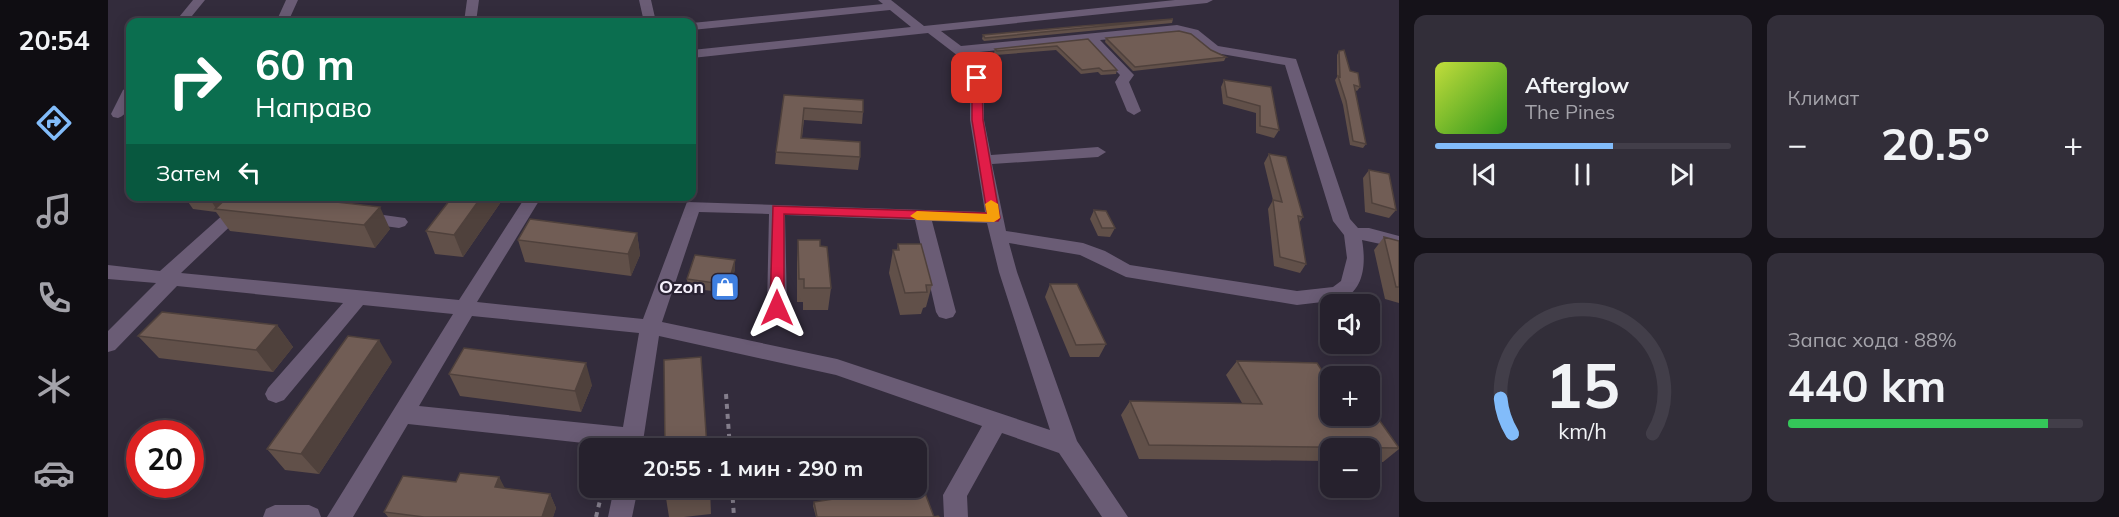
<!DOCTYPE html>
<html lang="ru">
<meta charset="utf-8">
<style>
:root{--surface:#26212d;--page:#322e39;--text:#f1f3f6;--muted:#a4a3aa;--line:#423e49;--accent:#82bcfa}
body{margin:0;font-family:Mulish,sans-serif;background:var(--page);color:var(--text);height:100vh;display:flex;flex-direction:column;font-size:22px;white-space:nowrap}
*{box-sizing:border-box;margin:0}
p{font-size:20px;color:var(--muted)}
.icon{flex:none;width:33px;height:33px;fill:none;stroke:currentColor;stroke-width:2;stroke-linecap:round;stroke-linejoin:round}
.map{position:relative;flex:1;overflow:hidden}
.drawer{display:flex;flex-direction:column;gap:15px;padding:15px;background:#151219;width:720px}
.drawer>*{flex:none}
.hud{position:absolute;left:18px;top:18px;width:570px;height:183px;border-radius:12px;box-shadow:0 3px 15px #0003,0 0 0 2px var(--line);background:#0b6e4f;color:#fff;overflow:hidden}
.fabs{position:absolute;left:1212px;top:294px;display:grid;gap:12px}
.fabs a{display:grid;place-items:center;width:60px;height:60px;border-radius:12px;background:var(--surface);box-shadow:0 3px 15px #0003,0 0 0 2px var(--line);font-size:30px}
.speed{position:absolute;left:18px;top:420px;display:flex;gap:12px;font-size:30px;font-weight:700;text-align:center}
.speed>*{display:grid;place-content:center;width:78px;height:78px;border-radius:50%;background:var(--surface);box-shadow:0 3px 15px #0003,0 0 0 2px var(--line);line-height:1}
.speed .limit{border:9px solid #d22;background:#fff;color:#111}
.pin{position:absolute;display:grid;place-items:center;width:51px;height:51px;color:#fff;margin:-26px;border-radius:12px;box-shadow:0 3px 9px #0006}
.me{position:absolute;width:66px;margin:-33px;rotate:0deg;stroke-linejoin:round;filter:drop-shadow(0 0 4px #0008)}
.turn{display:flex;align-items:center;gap:21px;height:126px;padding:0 30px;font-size:27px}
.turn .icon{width:78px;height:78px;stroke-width:2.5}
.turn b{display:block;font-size:42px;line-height:51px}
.then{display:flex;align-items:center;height:57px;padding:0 30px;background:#0003;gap:12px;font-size:22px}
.big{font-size:45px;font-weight:700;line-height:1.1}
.drawer .card{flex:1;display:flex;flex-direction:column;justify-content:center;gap:9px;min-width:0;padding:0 21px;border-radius:12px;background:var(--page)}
.drawer .dial{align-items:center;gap:0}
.dial svg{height:156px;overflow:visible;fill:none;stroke:var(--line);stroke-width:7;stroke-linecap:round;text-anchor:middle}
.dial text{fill:var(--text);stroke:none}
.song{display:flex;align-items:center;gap:18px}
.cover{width:72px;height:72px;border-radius:9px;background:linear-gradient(135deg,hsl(70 70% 55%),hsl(110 70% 35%))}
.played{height:6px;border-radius:3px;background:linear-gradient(90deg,var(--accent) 60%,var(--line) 60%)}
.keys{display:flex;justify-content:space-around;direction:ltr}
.heat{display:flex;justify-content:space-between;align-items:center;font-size:33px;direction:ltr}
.charge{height:9px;border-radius:4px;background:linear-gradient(90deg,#34c759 88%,var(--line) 0)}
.drawer .tiles{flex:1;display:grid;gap:15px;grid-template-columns:repeat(2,1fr)}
.trip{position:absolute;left:471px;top:438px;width:348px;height:60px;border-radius:12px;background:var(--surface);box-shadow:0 3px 15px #0003,0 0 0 2px var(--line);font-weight:700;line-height:60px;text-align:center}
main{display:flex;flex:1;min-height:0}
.menu{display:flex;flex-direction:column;width:108px;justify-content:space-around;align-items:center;background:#0f0d12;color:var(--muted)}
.menu .icon{width:42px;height:42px}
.menu .active{color:var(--accent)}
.menu b{font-size:27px;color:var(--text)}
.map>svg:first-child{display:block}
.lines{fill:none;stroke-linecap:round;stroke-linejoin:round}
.path{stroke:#847e8c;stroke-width:4;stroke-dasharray:5 5;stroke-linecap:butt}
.minor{fill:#6a5c75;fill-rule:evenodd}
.wall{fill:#615049}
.shaded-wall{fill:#4f413c}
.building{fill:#715d55;stroke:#4f413c;stroke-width:1.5}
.route{fill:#e11d48;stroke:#92132f;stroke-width:1.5}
.slow{fill:#f59e0b}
.labels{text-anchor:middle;stroke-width:4.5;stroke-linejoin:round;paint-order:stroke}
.poi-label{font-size:18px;font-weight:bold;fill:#f6f1fc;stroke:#292232;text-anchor:end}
</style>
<main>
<nav class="menu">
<b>20:54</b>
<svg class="icon active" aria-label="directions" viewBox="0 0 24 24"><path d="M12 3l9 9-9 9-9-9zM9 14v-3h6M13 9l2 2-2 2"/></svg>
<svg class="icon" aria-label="music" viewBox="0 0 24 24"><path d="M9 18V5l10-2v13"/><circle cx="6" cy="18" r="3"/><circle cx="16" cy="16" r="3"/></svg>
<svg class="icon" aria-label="phone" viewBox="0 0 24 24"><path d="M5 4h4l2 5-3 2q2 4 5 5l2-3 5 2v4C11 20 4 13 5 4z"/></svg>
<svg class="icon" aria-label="climate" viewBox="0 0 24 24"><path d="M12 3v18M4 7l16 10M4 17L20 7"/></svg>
<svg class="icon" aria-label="car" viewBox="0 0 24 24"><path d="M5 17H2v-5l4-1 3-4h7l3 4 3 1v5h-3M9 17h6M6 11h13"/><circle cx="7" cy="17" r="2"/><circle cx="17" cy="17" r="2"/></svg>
</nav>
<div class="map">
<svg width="1291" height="517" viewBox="0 0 1291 517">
<rect width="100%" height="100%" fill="#332c3c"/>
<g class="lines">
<path class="path" d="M618 394 622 448
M624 488 626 517
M488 517 495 488"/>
<path class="minor" d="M85 0H97L79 22H67Z
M178 0H190L180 22H168Z
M359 0H371L368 22H356Z
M531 0H543L548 22H536Z
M770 0H783L816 26 1067 0H1105L1099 3 833 31 853 46 1069 25 1090 30 1110 46 1188 59 1242 219 1250 228H1261L1291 236V248L1254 240C1258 262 1257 292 1231 300L1189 305 1018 277 972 255 901 243 909 272 969 441 1020 517H994L951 453 894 433 859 496 860 517H836L835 495 874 426 728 375 551 336 534 448H512V447L300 424 245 517H219L345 314 255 305 176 400 168 403 160 400 157 394 160 388 235 303 69 286 7 350 0 352V331L48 283 0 279V265L52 271 136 196H154L73 273 351 300 418 196H434L369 302 535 319 579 202 877 212 862 120V78L854 59 820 33 584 58V50L803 27 782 10 584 30V23L775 4ZM1069 33 1082 36 1102 52 1177 65 1225 221 1236 235 1239 258 1233 281 1225 287 1189 291 1022 265 997 251 975 243 898 231 884 164 990 157 998 152 990 147 883 155 876 120V78L862 53 979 41 1012 75 1007 82 1019 111 1026 115 1033 111 1021 82 1026 75 992 40ZM591 212 661 214 659 308 662 313 669 315 676 313 679 308 677 215 807 220 828 312 831 317 838 319 845 317 848 312 824 221 879 223 891 272 942 430 729 359 554 322ZM364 316 531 333 515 427 311 406Z
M22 86C23 97 23 114 10 118L5 117 3 114 15 90Z
M254 212 297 218 300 222 297 226 291 228 248 222 246 218 248 214Z
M506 488H530L524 517H500Z
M167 505H201L210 509 213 517H155L158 509Z"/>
</g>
<path class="wall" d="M1065 19 1064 23 876 41 874 39 875 35Z
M998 38 1103 50 1118 57 1116 61 1025 71 997 42Z
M980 39 1009 70 1008 74 993 75 990 72 973 74 948 50 888 55 886 53 887 49Z
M1231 51 1242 71 1252 87 1249 91 1247 90 1258 144 1255 148 1242 145 1235 105 1227 80 1229 77V55Z
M1116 80 1163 87 1171 130 1166 138 1148 133V113L1115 104 1113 87Z
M676 95 755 112 754 124 696 120 694 138 752 157 750 170 667 164 668 152Z
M1161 154 1195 217 1191 223 1198 264 1192 273 1166 266 1160 209 1165 200 1156 163Z
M1261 170 1288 210 1281 218 1257 212 1255 178Z
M76 196H176L282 229 267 248 122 231 108 212 85 209Z
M345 196H397L355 257 327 254 318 231Z
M986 210 1007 228 1002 237 990 236 982 219Z
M529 233 532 255 523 276 417 262 410 240Z
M1276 237 1291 241V303L1277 299 1266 250Z
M690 240 712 246 723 288 720 310H695V302H689V262Z
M790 244 824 285 818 307 815 308 813 314 792 315 781 273 785 250H789Z
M627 260V269L621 293 580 288 579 279Z
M942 284 998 344 991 357H962L937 297Z
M169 325 185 347 165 372 51 358 30 336Z
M1129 361 1222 416 1291 448V449L1275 462H1262V448H1222V461L1031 459 1013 415 1022 401 1134 403 1118 375Z
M284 362 211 474 177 470 159 449Z
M341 374 484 385 473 412 352 396Z
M391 477 396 488 442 494 448 508 445 517H280L276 512 348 482Z
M602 488 603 514 576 517H561L558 498Z
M706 502 826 517H831H708L705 506Z"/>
<path class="shaded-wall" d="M100 196H128L109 210Z
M374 196H397L355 257 346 235Z
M272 207 282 229 267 248 256 225Z
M529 233 532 255 523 276 520 254Z
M627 260V269L621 293 620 285Z
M169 325 185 347 165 372 148 350Z
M271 340 284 362 211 474 193 454Z
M478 363 484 385 473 412 467 391Z
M391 477 399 492 387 487Z
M442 494 448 508 445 517H434Z"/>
<path class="building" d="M1065 19 877 38 875 35 974 26Z
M1071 31 1083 34 1103 50 1118 57 1027 67 998 38Z
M980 39 1009 70 995 71 991 68 974 70 949 46 889 51 887 49Z
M1236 50 1242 71 1250 73 1252 87 1246 85 1258 144 1245 141 1238 101 1230 76 1232 77 1231 51Z
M1116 80 1163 87 1171 130 1152 126V106L1119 97Z
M676 95 755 100V112L696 108 693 138 752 142V157L668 152Z
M1161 154 1178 157 1195 217 1190 216 1198 264 1172 257 1165 200 1174 202Z
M1261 170 1281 174 1288 210 1264 203Z
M121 196H176L272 207 256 225 107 209Z
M345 196H374L346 235 318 231Z
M986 210 998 211 1007 228H994Z
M422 219 529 233 520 254 410 240Z
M1276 237 1291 241V287H1288Z
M690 240H712V246L719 247 723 288H696V279H691Z
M790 244H813L824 285H818L819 292 797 293 785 250H791Z
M587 255 627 260 620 285 579 279Z
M942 284H969L998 344 968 345Z
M54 312 169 325 148 350 30 336Z
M240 336 271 340 193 454 159 449Z
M356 348 478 363 467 391 341 374Z
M593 357 599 448H557L556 360Z
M1129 361 1209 363 1222 383V416H1262V407L1291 448 1041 445 1022 401 1154 404Z
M352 473 391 477 387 487 442 494 434 517H316L276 512 295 476 348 482Z
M814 485 826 517 830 516 831 517H709L706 502 797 488H808V486Z
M558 488H601L602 494 558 498Z"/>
<path class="route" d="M869 75 874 78 875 120 892 218 890 221 676 214V308L674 312H664L662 308 665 206 879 213 864 120V78Z"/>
<path class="slow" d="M883 200 890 204 892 218 886 222 809 220 802 216 809 211 879 214 877 204Z"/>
<defs>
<g id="shop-square" transform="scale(1.5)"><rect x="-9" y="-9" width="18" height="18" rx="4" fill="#3f7fe0" stroke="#292232"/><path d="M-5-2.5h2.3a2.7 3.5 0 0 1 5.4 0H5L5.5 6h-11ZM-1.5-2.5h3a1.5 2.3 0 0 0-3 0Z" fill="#fff"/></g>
</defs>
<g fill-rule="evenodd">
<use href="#shop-square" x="617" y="287"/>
</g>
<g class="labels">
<g class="poi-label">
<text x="596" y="293">Ozon</text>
</g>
</g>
</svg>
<div class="fabs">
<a><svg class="icon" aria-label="sound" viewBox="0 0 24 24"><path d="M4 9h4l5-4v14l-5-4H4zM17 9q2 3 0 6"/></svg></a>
<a>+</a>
<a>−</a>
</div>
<div class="speed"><div class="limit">20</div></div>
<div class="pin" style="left:869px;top:78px;background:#d93025"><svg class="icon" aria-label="arrive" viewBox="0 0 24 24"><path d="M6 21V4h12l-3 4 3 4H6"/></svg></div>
<svg class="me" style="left:669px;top:308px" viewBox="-20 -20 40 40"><path d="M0-17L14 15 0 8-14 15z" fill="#e11d48" stroke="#fff" stroke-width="4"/></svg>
<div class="trip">20:55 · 1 мин · 290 m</div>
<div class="hud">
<div class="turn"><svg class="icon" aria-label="right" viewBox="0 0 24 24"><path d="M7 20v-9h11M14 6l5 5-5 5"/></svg><div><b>60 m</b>Направо</div></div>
<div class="then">Затем<svg class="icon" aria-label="left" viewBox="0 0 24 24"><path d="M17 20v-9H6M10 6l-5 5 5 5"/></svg></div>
</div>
</div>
<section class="drawer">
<div class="tiles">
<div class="card">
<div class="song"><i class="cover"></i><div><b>Afterglow</b><p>The Pines</p></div></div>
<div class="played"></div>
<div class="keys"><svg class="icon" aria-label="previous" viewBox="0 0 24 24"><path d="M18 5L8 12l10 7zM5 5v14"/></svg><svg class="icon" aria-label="pause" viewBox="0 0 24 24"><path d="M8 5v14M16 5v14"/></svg><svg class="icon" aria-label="next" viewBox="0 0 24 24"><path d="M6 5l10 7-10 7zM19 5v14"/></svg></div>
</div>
<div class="card"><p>Климат</p>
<div class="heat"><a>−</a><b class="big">20.5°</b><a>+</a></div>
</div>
<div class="card dial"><svg viewBox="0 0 100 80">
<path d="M14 69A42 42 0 1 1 86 69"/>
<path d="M14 69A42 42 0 0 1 8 51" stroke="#82bcfa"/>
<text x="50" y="56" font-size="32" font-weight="700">15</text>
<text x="50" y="72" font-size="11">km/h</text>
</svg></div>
<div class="card"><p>Запас хода · 88%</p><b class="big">440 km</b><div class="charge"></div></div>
</div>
</section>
</main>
